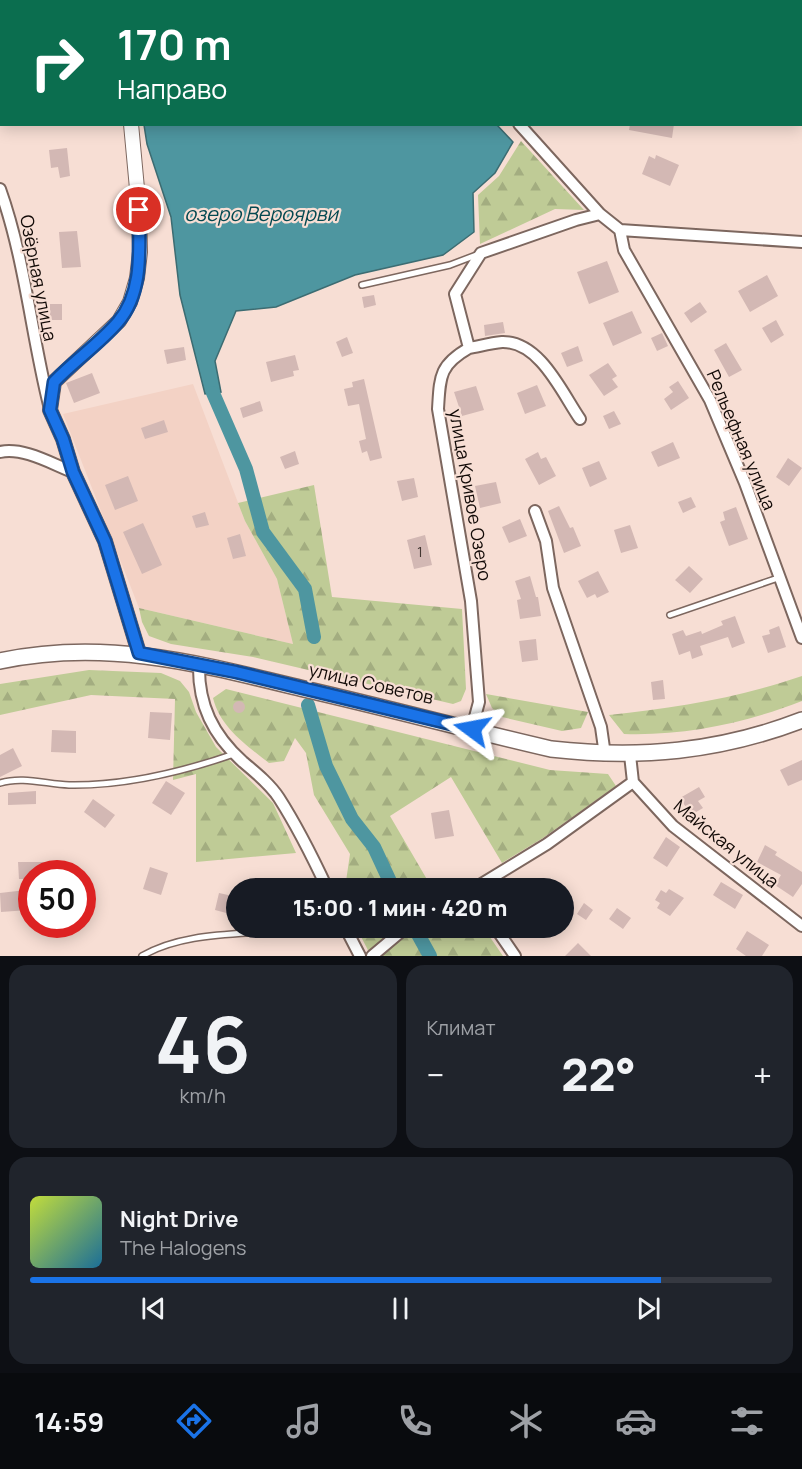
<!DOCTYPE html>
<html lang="ru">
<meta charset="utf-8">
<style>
:root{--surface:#171b24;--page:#20242c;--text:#f1f3f6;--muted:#9ea1a6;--line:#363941;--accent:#1a73e8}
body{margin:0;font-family:Manrope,sans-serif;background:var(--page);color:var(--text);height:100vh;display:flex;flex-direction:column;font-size:22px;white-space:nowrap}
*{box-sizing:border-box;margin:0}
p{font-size:20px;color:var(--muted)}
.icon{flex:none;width:33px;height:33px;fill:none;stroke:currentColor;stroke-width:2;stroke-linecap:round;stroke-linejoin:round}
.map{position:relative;height:956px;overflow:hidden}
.panel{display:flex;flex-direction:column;gap:9px;padding:9px;background:#0d0f14;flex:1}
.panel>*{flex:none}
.banner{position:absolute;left:0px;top:0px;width:802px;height:126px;box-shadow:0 3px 15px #0003;background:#0b6e4f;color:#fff;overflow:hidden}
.speed{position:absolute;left:18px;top:860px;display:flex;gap:12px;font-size:30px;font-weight:700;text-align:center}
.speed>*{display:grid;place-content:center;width:78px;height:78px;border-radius:50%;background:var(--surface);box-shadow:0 3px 15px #0003;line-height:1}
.speed .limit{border:9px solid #d22;background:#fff;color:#111}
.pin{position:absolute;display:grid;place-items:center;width:51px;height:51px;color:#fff;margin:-26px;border:3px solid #fff;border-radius:50%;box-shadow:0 2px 6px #0007}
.me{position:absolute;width:66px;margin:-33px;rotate:283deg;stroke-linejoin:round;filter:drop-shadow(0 0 4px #0008)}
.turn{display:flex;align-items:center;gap:21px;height:126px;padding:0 18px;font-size:27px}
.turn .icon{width:78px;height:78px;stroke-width:2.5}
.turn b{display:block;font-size:42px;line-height:51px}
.big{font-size:45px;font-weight:800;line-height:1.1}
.panel .widget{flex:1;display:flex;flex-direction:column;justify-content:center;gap:9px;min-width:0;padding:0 21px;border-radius:18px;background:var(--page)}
.panel .dial{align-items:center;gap:0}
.dial b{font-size:78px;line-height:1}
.song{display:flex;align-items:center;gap:18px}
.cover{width:72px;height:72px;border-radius:9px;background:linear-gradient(135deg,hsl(70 70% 55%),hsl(200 70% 35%))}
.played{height:6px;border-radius:3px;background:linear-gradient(90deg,var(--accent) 85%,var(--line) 85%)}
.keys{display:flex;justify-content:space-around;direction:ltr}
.heat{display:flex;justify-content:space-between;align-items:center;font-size:33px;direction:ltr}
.panel .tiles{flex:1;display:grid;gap:9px;grid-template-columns:1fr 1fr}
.widget:last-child{grid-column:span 2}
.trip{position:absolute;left:226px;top:878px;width:348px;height:60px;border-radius:30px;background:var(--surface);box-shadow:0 3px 15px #0003;font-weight:800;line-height:60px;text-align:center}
.tabs{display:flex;height:96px;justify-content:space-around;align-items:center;background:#090b0e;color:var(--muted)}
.tabs .icon{width:42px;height:42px}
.tabs .selected{color:var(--accent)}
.tabs b{font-size:27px;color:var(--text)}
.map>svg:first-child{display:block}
.built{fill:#f3d2c5}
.forest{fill:url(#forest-firs)}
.water{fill:#4e96a0;stroke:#3c6c72;stroke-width:1.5}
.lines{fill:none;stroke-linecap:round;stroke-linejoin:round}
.canal{stroke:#4e96a0;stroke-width:14}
.building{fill:#d3b8b4}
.service-casing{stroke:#7d675f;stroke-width:8}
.minor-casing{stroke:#7d675f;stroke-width:14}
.tertiary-casing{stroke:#7d675f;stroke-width:16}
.secondary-casing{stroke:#7d675f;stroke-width:18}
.service{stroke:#fff;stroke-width:5}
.minor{stroke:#fff;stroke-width:10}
.tertiary{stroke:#fff;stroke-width:14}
.secondary{stroke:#fff;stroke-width:15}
.route-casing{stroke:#114b97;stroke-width:15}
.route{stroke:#1a73e8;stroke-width:10}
.labels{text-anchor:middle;stroke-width:4.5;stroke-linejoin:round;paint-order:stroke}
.number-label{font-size:15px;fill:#423632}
.street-label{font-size:18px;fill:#120a07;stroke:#f7ded4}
.water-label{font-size:20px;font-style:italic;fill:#034850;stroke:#f7ded4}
</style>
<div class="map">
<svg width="802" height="956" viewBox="0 0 802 956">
<defs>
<pattern id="forest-firs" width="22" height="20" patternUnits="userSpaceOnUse" patternTransform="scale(1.5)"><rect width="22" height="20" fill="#bfcb96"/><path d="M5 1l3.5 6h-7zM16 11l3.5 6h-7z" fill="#a3ad80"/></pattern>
</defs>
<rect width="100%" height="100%" fill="#f7ded4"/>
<path class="built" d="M193 384 245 521 277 579 293 644 139 608 63 414Z"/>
<path class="forest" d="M521 141 584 210 555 209 480 244 478 195 499 176Z
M314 485 332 597 462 609 466 689 461 701 453 704 253 657 171 644 149 636 142 622 139 608 293 644 277 579 245 521 238 503Z
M89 670 161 673 180 681 189 692 196 712 216 747 273 803 296 853 196 862V774L173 780 175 699 91 695 0 715V684Z
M802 676V701C746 723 685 736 624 734L609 715C676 708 738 698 802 676Z
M226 689 550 770 608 774 616 786 543 838 502 863 451 777 390 816 432 888H345L350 854 314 795 306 753 295 738 284 761 269 763C246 745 220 727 213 698Z
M486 694 588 712 581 728 562 731 502 717 492 708Z
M356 927H483L503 956H371Z"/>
<path class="water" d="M128 0H356V1L128 2Z
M144 125H497L513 142 495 173 473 193 474 232 443 255 355 275 276 307 236 311 215 361 221 392 205 394 180 295 171 217 147 144Z"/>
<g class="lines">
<path class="canal" d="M213 393 246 469 263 532 305 589 314 637
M308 705 326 766 352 819 374 847 393 888
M414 927 430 956"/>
</g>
<path class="building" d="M630 124H674L672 138 629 130Z
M67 148 70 176 60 178 58 167 51 168 49 150Z
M656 155 679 165 670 186 642 174 649 156 655 159Z
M77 231 81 267 62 268 59 232Z
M607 261 619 292 589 304 577 272Z
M767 275 778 296 750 312 738 291Z
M374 295 376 305 364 308 362 297Z
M700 302 707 312 691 323 684 313Z
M50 304H62V320H50Z
M632 311 642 333 613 346 603 323Z
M776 320 784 335 771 343 762 328Z
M503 322 505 333 485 336 484 325Z
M662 333 668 346 657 351 651 338Z
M347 337 353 353 342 357 336 342Z
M726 343 742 370 729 377 714 350Z
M578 346 583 361 567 367 561 353Z
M184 347 186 360 167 364 164 350Z
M295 355 299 370 293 371 294 376 271 382 266 362Z
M608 363 617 376 612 379 618 387 604 396 589 375Z
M92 373 100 393 74 403 66 383Z
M364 379 382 458 370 461 367 451 362 453 359 441 366 439 359 404 348 406 344 389 353 387 352 382Z
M678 381 689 398 671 410 664 399 673 392 669 387Z
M537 385 546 406 525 414 517 393Z
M476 386 484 410 462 416 454 392Z
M260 401 263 411 243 418 240 408Z
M614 411 621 424 609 429 603 416Z
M164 420 168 432 145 439 141 428Z
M673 442 680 458 658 467 651 452Z
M295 451 299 464 285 469 280 457Z
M538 452 541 459 546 457 556 476 539 485 525 459Z
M788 458 802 468 789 486 776 477Z
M599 461 607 479 590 487 582 468Z
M128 476 138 501 115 510 105 485Z
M414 478 418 497 402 501 397 481Z
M496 482 501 503 480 508 475 486Z
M691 497 696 507 683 513 678 502Z
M559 506 570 528 573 527 581 546 564 553 548 511Z
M736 507 748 539 729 546 720 522 725 520 723 512Z
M205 512 209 525 196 528 192 516Z
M520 519 527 536 509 543 502 527Z
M143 523 162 565 142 574 123 532Z
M630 525 638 548 621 553 614 530Z
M240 534 246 556 233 559 227 538Z
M425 535 432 565 414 569 407 540Z
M689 566 703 579 690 593 675 580Z
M598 571 609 592 597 598 595 594 587 598 578 581Z
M530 576 536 597H538L541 616 520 619 517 600 521 599 515 581Z
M735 616 745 643 732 648 728 637 700 646 703 655 692 659 690 651 679 655 672 634 683 630 686 636 701 631 702 634 723 625 721 621Z
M779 626 786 647 768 653 762 636 770 634 769 630Z
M536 639 538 660 522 662 519 641Z
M663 680 665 699 653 700 651 682Z
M233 707a6 6 0 1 1 12 0a6 6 0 1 1-12 0Z
M150 712 172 713 170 740 148 738Z
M52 730 76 731V753L51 752Z
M13 748 22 766 0 777V755Z
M802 760V780L788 786 780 770Z
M166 781 185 793 171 815 152 803Z
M699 787 705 797 698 801 703 808 691 815 680 798Z
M36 791V804L8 805V793Z
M93 799 115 815 105 828 84 812Z
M449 810 454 836 435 839 431 813Z
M666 837 680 847 667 867 653 858Z
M765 845 777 852 775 855 802 872V884L793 897 775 885 781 875 757 862Z
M18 862H49V873H32V879H19Z
M150 867 168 873 161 895 143 889Z
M721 882 743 895 735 909 713 895Z
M669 889 684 898 670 916 657 908 660 903 655 900 661 890 666 893Z
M26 890 28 910 1 912 0 893Z
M219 893 237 897 234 915 215 910Z
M584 903 593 910 586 920 577 914Z
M617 908 631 918 623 929 609 919Z
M747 931 769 945 762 956H746L736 949Z
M578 943 591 956H565Z"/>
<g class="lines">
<g class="service-casing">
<path id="service" d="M66 2V0
M0 66 2 65
M362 285 450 265 479 254
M670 615 778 578
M0 783C22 776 46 784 69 785 125 786 182 772 234 754
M142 956C190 928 254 937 308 927"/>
</g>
<g class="minor-casing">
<path id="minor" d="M367 0V2
M490 0V2
M519 124 600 214
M0 189C25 259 31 333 49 405
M620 230 624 250 710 400 745 483 802 638
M469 348C480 346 491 343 502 342 540 341 562 393 580 419
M0 452C24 447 52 464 73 472
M535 511 546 541 553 588 601 727 605 755
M199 664C198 705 213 735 243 762 255 772 270 784 279 798 297 826 313 858 327 888
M472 728 479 702 471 601 438 409C440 377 439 365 469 348L455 294 481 253 576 220 600 214 620 230 802 242
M633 782 673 826 802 926
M475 888 547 844 633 782 630 755
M345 927 360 956
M495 927 515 956
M372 956 403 930"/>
</g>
<g class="tertiary-casing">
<path id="tertiary" d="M108 0 109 2
M131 124 139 210 140 252 137 278 130 302 119 321 54 382 50 410 63 439 73 472 105 541 139 653"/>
</g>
<g class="secondary-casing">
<path id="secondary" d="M0 661C106 638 201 664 304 689 387 708 469 730 551 749 639 759 719 752 802 720"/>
</g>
<use href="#service" class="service"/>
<use href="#minor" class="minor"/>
<use href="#tertiary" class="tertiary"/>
<use href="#secondary" class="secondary"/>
</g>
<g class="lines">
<g class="route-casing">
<path id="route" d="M139 210C139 247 144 292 118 322 99 344 74 361 54 382L50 410 63 439 73 472 105 541 139 653 236 672 472 729"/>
</g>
<use href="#route" class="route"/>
</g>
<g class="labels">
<g class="number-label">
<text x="420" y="557">1</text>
</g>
<g class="street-label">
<text transform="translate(38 278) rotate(79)" y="6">Озёрная улица</text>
<text transform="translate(741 440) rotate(67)" y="6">Рельефная улица</text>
<text transform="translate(470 495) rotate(80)" y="6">улица Кривое Озеро</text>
<text transform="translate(371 684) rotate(13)" y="6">улица Советов</text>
<text transform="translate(726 844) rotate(39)" y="6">Майская улица</text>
</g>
<g class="water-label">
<text x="261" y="221">озеро Вероярви</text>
</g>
</g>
</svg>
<div class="speed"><div class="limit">50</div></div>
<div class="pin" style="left:139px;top:210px;background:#d93025"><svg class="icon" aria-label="arrive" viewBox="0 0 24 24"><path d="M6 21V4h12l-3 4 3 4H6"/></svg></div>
<svg class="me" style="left:472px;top:729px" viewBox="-20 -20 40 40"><path d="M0-17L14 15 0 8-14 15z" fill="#1a73e8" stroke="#fff" stroke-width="4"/></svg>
<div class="trip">15:00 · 1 мин · 420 m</div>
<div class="banner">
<div class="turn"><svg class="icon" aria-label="right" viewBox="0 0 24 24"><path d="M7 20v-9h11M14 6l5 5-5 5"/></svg><div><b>170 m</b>Направо</div></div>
</div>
</div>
<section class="panel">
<div class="tiles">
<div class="widget dial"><b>46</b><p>km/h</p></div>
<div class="widget"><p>Климат</p>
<div class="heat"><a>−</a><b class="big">22°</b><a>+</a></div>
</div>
<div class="widget">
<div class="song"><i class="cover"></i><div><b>Night Drive</b><p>The Halogens</p></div></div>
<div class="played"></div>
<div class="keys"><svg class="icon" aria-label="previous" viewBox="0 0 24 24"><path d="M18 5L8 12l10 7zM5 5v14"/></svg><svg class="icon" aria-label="pause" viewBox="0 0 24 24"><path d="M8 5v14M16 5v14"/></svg><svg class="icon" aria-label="next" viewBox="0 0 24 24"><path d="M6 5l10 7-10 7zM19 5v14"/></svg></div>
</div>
</div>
</section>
<nav class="tabs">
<b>14:59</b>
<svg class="icon selected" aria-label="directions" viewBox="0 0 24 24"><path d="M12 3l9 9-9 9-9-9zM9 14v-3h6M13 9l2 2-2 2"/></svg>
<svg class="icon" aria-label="music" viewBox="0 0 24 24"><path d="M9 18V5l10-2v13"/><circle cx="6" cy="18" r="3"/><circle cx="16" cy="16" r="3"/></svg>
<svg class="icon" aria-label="phone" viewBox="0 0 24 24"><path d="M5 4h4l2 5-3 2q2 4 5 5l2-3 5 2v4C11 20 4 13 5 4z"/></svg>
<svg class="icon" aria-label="climate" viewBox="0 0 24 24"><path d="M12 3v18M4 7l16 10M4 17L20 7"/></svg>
<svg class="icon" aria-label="car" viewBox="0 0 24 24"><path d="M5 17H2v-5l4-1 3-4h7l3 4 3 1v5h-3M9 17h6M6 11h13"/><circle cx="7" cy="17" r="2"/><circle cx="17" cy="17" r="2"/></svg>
<svg class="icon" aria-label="filters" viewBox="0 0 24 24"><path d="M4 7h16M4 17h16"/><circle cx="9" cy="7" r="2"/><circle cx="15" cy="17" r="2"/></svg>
</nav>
